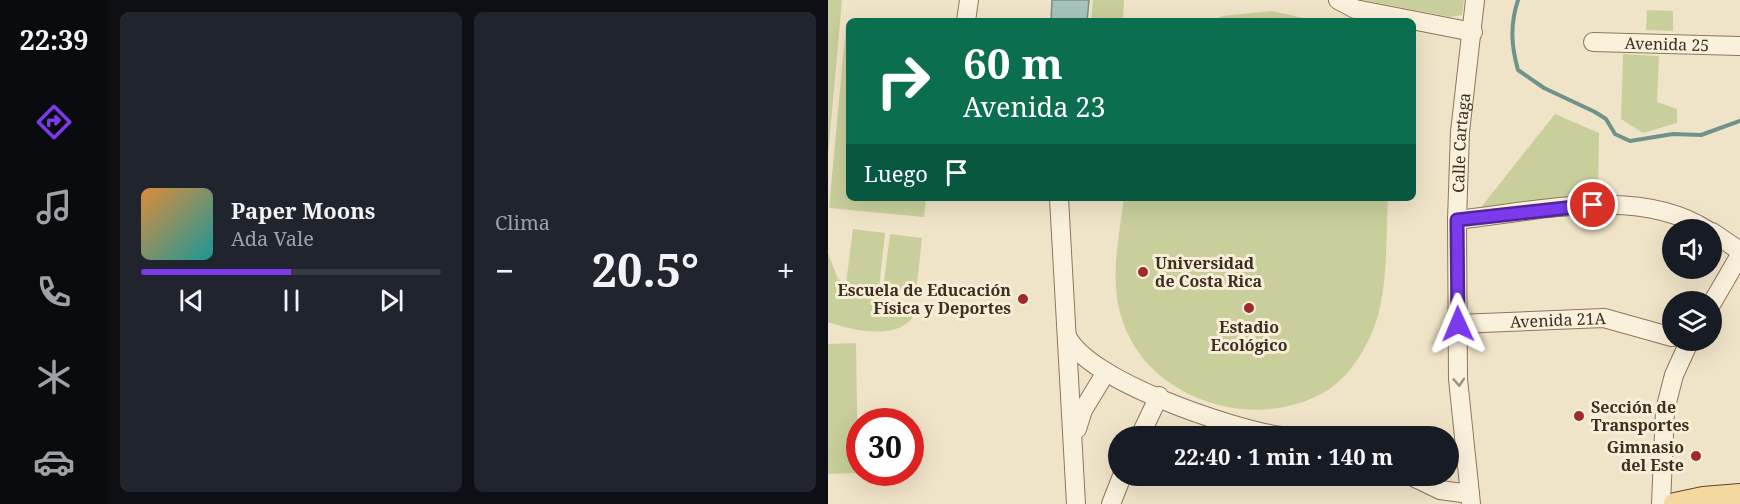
<!DOCTYPE html>
<html lang="es">
<meta charset="utf-8">
<style>
:root{--surface:#171b24;--page:#20242c;--text:#f1f3f6;--muted:#9ea1a6;--line:#363941;--accent:#7c3aed}
body{margin:0;font-family:"Noto Serif",serif;background:var(--page);color:var(--text);height:100vh;display:flex;flex-direction:column;font-size:22px;white-space:nowrap}
*{box-sizing:border-box;margin:0}
p{font-size:20px;color:var(--muted)}
.icon{flex:none;width:33px;height:33px;fill:none;stroke:currentColor;stroke-width:2;stroke-linecap:round;stroke-linejoin:round}
.map{position:relative;flex:1;overflow:hidden}
.drawer{display:flex;flex-direction:column;gap:12px;padding:12px;background:#0d0f14;width:720px}
.drawer>*{flex:none}
.banner{position:absolute;left:18px;top:18px;width:570px;height:183px;border-radius:9px;box-shadow:0 6px 24px #0002;background:#0b6e4f;color:#fff;overflow:hidden}
.fabs{position:absolute;left:834px;top:219px;display:grid;gap:12px}
.fabs a{display:grid;place-items:center;width:60px;height:60px;border-radius:50%;background:var(--surface);box-shadow:0 6px 24px #0002;font-size:30px}
.speed{position:absolute;left:18px;top:408px;display:flex;gap:12px;font-size:30px;font-weight:700;text-align:center}
.speed>*{display:grid;place-content:center;width:78px;height:78px;border-radius:50%;background:var(--surface);box-shadow:0 6px 24px #0002;line-height:1}
.speed .limit{border:9px solid #d22;background:#fff;color:#111}
.pin{position:absolute;display:grid;place-items:center;width:51px;height:51px;color:#fff;margin:-26px;border:3px solid #fff;border-radius:50%;box-shadow:0 2px 6px #0007}
.me{position:absolute;width:66px;margin:-33px;rotate:359deg;stroke-linejoin:round;filter:drop-shadow(0 0 4px #0008)}
.turn{display:flex;align-items:center;gap:21px;height:126px;padding:0 18px;font-size:27px}
.turn .icon{width:78px;height:78px;stroke-width:2.5}
.turn b{display:block;font-size:42px;line-height:51px}
.then{display:flex;align-items:center;height:57px;padding:0 18px;background:#0003;gap:12px;font-size:22px}
.big{font-size:45px;font-weight:700;line-height:1.1}
.drawer .widget{flex:1;display:flex;flex-direction:column;justify-content:center;gap:9px;min-width:0;padding:0 21px;border-radius:9px;background:var(--page)}
.song{display:flex;align-items:center;gap:18px}
.cover{width:72px;height:72px;border-radius:9px;background:linear-gradient(135deg,hsl(30 70% 55%),hsl(180 70% 35%))}
.played{height:6px;border-radius:3px;background:linear-gradient(90deg,var(--accent) 50%,var(--line) 50%)}
.keys{display:flex;justify-content:space-around;direction:ltr}
.heat{display:flex;justify-content:space-between;align-items:center;font-size:33px;direction:ltr}
.drawer .tiles{flex:1;display:grid;gap:12px;grid-template-columns:repeat(2,1fr)}
.trip{position:absolute;left:280px;top:426px;width:351px;height:60px;border-radius:30px;background:var(--surface);box-shadow:0 6px 24px #0002;font-weight:700;line-height:60px;text-align:center}
main{display:flex;flex:1;min-height:0}
.menu{display:flex;flex-direction:column;width:108px;justify-content:space-around;align-items:center;background:#090b0e;color:var(--muted)}
.menu .icon{width:42px;height:42px}
.menu .current{color:var(--accent)}
.menu b{font-size:27px;color:var(--text)}
.map>svg:first-child{display:block}
.green{fill:#c9cf9b}
.water{fill:#a9c4bc;stroke:#6f938a;stroke-width:1.5}
.lines{fill:none;stroke-linecap:round;stroke-linejoin:round}
.stream{stroke:#6f938a;stroke-width:4}
.minor-casing{stroke:#8d765c;stroke-width:20}
.major-casing{stroke:#5b4430;stroke-width:24}
.minor{stroke:#faf1dc;stroke-width:18}
.major{stroke:#f3d9a0;stroke-width:22}
.oneway{stroke:#9c907e}
.route-casing{stroke:#51269a;stroke-width:15}
.route{stroke:#7c3aed;stroke-width:10}
.poi-dot{fill:#9e2a2b;stroke:#f7eed8;stroke-width:2}
.labels{text-anchor:middle;stroke-width:6;stroke-linejoin:round;paint-order:stroke}
.street-label{font-size:16px;fill:#3d2e20;stroke:#f7eed8}
.poi-label{font-size:16px;font-weight:bold;fill:#3d2e20;stroke:#f7eed8;text-anchor:start}
</style>
<main>
<nav class="menu">
<b>22:39</b>
<svg class="icon current" aria-label="directions" viewBox="0 0 24 24"><path d="M12 3l9 9-9 9-9-9zM9 14v-3h6M13 9l2 2-2 2"/></svg>
<svg class="icon" aria-label="music" viewBox="0 0 24 24"><path d="M9 18V5l10-2v13"/><circle cx="6" cy="18" r="3"/><circle cx="16" cy="16" r="3"/></svg>
<svg class="icon" aria-label="phone" viewBox="0 0 24 24"><path d="M5 4h4l2 5-3 2q2 4 5 5l2-3 5 2v4C11 20 4 13 5 4z"/></svg>
<svg class="icon" aria-label="climate" viewBox="0 0 24 24"><path d="M12 3v18M4 7l16 10M4 17L20 7"/></svg>
<svg class="icon" aria-label="car" viewBox="0 0 24 24"><path d="M5 17H2v-5l4-1 3-4h7l3 4 3 1v5h-3M9 17h6M6 11h13"/><circle cx="7" cy="17" r="2"/><circle cx="17" cy="17" r="2"/></svg>
</nav>
<section class="drawer">
<div class="tiles">
<div class="widget">
<div class="song"><i class="cover"></i><div><b>Paper Moons</b><p>Ada Vale</p></div></div>
<div class="played"></div>
<div class="keys"><svg class="icon" aria-label="previous" viewBox="0 0 24 24"><path d="M18 5L8 12l10 7zM5 5v14"/></svg><svg class="icon" aria-label="pause" viewBox="0 0 24 24"><path d="M8 5v14M16 5v14"/></svg><svg class="icon" aria-label="next" viewBox="0 0 24 24"><path d="M6 5l10 7-10 7zM19 5v14"/></svg></div>
</div>
<div class="widget"><p>Clima</p>
<div class="heat"><a>−</a><b class="big">20.5°</b><a>+</a></div>
</div>
</div>
</section>
<div class="map">
<svg width="912" height="504" viewBox="0 0 912 504">
<rect width="100%" height="100%" fill="#f0e4c8"/>
<path class="green" d="M0 0H14L0 156Z
M265 0H296L295 21H263Z
M536 0H636L634 15 622 17Z
M819 10 845 11V31L818 30Z
M444 11 489 21H381L395 16Z
M18 26 21 27V198H98L96 217 1 208Z
M795 54 831 56 829 102 849 109V123L815 133 793 119Z
M727 114 771 133 770 198 650 211Z
M296 198H560C557 245 562 303 538 345 528 364 513 384 493 394 426 430 330 402 299 332 279 289 290 243 296 198Z
M25 229 57 233 51 289 20 286 58 294 69 308 81 310 85 317C67 341 24 330 0 322V253L10 279 18 284Z
M62 234 94 238 88 293 55 289Z
M28 343 30 473 0 474V344Z"/>
<path class="water" d="M224 0H261L259 21H223Z"/>
<g class="lines">
<path class="stream" d="M690 0C682 25 683 45 690 70L716 88 767 112 778 119 787 134 802 141 845 134 873 135 912 121"/>
<g class="minor-casing">
<g id="minor">
<path d="M510 0 527 9 645 32"/>
<path d="M138 21 141 0"/>
<path id="s1" d="M765 42 912 46"/>
<path d="M231 198 248 504"/>
<path d="M629 220C706 212 810 185 879 230"/>
<path d="M884 232 912 251"/>
<path d="M884 303 912 255"/>
<path id="s2" d="M630 324 776 318 844 337"/>
<path d="M239 336C260 381 404 429 453 436"/>
<path d="M249 429 255 410 278 372"/>
<path d="M312 436 331 396"/>
<path d="M583 476 612 490 642 494"/>
<path d="M283 504 294 476"/>
<path id="s3" d="M643 504 630 379 629 220 632 132 647 0"/>
<path d="M833 504 837 410 846 375 862 340"/>
</g>
</g>
<g class="major-casing">
<path id="major" d="M847 504 875 498 912 495"/>
</g>
<use href="#minor" class="minor"/>
<use href="#major" class="major"/>
</g>
<defs><path id="oneway-chevron" d="M-2-3.5L2.5 0L-2 3.5" fill="none" stroke-width="1.6" stroke-linecap="round" stroke-linejoin="round" transform="scale(1.5)"/></defs>
<use class="oneway" href="#oneway-chevron" transform="translate(631 382) rotate(86)"/>
<g class="lines">
<g class="route-casing">
<path id="route" d="M630 324 629 220 765 205"/>
</g>
<use href="#route" class="route"/>
</g>
<g class="poi-dot">
<circle cx="315" cy="272" r="6"/>
<circle cx="195" cy="299" r="6"/>
<circle cx="421" cy="308" r="6"/>
<circle cx="751" cy="416" r="6"/>
<circle cx="868" cy="456" r="6"/>
</g>
<g class="labels">
<g class="street-label">
<text dy="6" stroke="none"><textPath href="#s1" startOffset="74">Avenida 25</textPath></text>
<text dy="6" stroke="none"><textPath href="#s3" startOffset="362">Calle Cartaga</textPath></text>
<text dy="6" stroke="none"><textPath href="#s2" startOffset="100">Avenida 21A</textPath></text>
</g>
<g class="poi-label">
<text x="327" y="269">Universidad<tspan x="327" dy="18">de Costa Rica</tspan></text>
<text x="183" y="296" text-anchor="end">Escuela de Educación<tspan x="183" dy="18">Física y Deportes</tspan></text>
<text x="421" y="333" text-anchor="middle">Estadio<tspan x="421" dy="18">Ecológico</tspan></text>
<text x="763" y="413">Sección de<tspan x="763" dy="18">Transportes</tspan></text>
<text x="856" y="453" text-anchor="end">Gimnasio<tspan x="856" dy="18">del Este</tspan></text>
</g>
</g>
</svg>
<div class="fabs">
<a><svg class="icon" aria-label="sound" viewBox="0 0 24 24"><path d="M4 9h4l5-4v14l-5-4H4zM17 9q2 3 0 6"/></svg></a>
<a><svg class="icon" aria-label="layers" viewBox="0 0 24 24"><path d="M12 4l9 5-9 5-9-5zM3 14l9 5 9-5"/></svg></a>
</div>
<div class="speed"><div class="limit">30</div></div>
<div class="pin" style="left:765px;top:205px;background:#d93025"><svg class="icon" aria-label="arrive" viewBox="0 0 24 24"><path d="M6 21V4h12l-3 4 3 4H6"/></svg></div>
<svg class="me" style="left:630px;top:324px" viewBox="-20 -20 40 40"><path d="M0-17L14 15 0 8-14 15z" fill="#7c3aed" stroke="#fff" stroke-width="4"/></svg>
<div class="trip">22:40 · 1 min · 140 m</div>
<div class="banner">
<div class="turn"><svg class="icon" aria-label="right" viewBox="0 0 24 24"><path d="M7 20v-9h11M14 6l5 5-5 5"/></svg><div><b>60 m</b>Avenida 23</div></div>
<div class="then">Luego<svg class="icon" aria-label="arrive" viewBox="0 0 24 24"><path d="M6 21V4h12l-3 4 3 4H6"/></svg></div>
</div>
</div>
</main>
